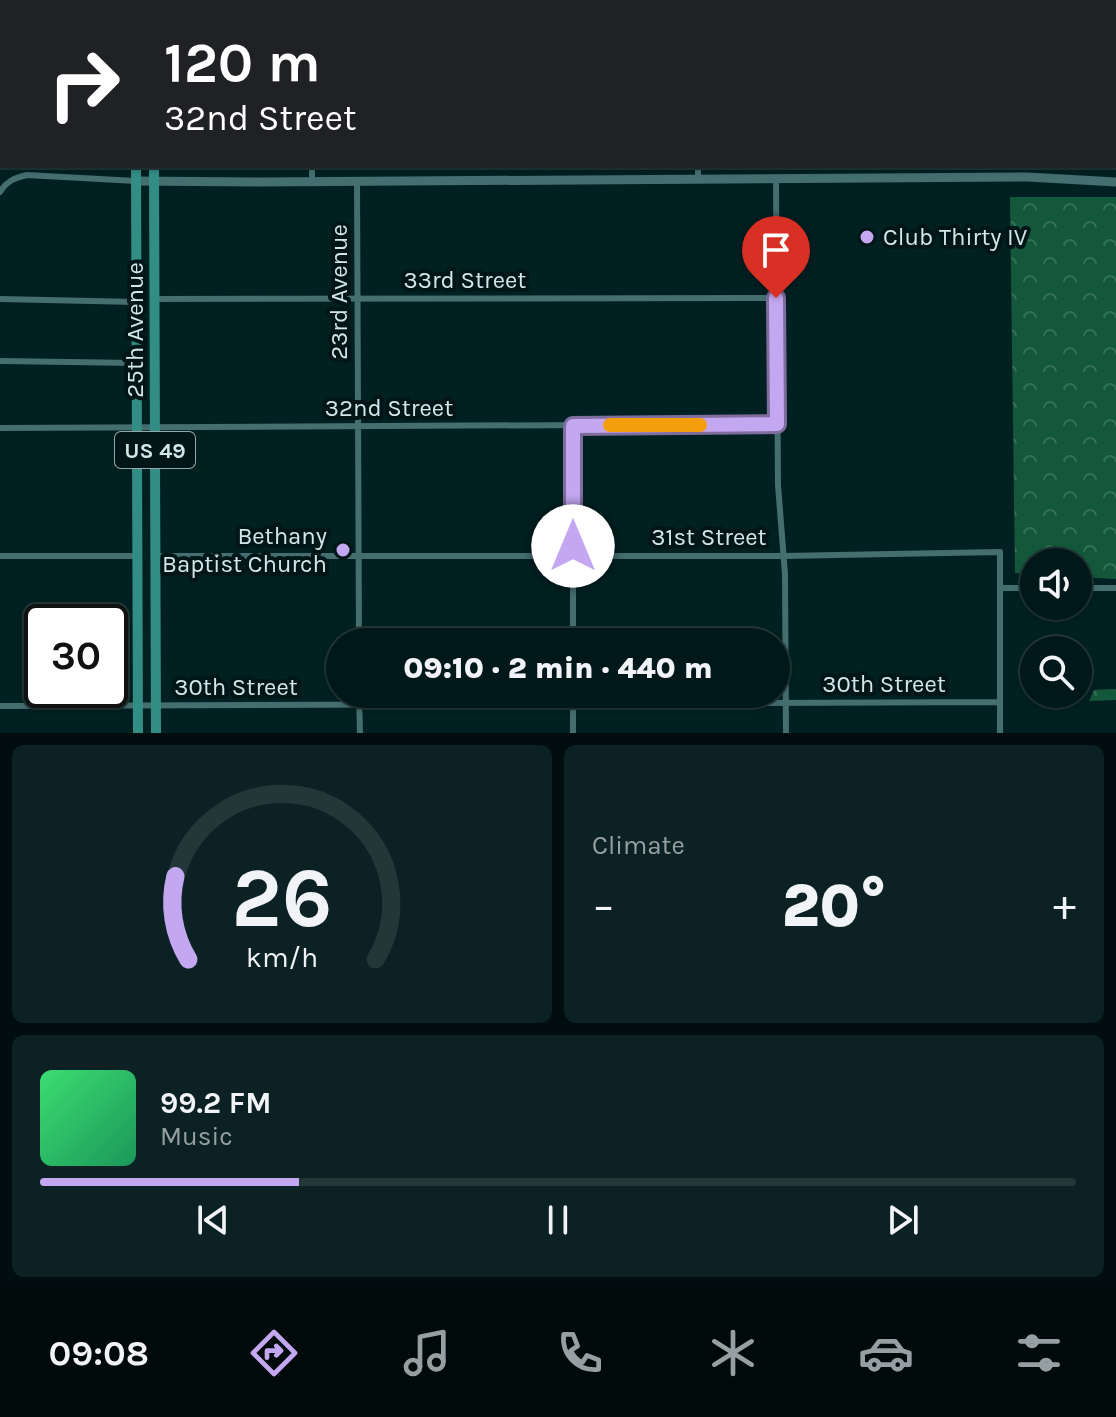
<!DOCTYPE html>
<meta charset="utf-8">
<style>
:root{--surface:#01181a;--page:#0b2123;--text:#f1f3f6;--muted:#96a0a2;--line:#233739;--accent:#c4a7f1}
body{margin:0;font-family:Karla,sans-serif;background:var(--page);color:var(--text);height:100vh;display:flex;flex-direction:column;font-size:30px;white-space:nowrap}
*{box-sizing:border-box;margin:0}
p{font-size:26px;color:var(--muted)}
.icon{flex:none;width:44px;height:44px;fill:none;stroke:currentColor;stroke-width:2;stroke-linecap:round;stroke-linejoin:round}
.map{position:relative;height:733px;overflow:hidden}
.drawer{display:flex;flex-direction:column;gap:12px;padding:12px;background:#010d0e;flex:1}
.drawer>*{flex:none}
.guide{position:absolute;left:0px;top:0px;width:1116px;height:168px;box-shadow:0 2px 6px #0004,0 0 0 2px var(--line);background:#202124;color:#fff;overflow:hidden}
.buttons{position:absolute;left:1020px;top:548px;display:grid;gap:16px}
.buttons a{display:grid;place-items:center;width:72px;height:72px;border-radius:50%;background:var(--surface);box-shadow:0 2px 6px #0004,0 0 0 2px var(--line);font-size:40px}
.speed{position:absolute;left:24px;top:604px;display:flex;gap:16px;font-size:40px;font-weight:700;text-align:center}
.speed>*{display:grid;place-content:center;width:104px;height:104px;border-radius:50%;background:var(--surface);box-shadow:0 2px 6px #0004,0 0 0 2px var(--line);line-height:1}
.speed .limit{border:4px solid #111;border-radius:12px;background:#fff;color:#111}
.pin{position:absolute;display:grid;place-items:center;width:68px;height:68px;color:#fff;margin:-82px -34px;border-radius:50% 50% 50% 0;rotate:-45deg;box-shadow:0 0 8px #0007}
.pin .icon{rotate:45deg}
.me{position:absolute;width:88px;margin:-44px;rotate:0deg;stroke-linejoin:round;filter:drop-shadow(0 0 6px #0008)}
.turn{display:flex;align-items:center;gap:28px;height:168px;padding:0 32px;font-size:36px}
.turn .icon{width:104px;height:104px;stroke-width:2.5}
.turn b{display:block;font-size:56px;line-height:68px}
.big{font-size:60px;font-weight:800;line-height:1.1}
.drawer .card{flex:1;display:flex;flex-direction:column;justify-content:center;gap:12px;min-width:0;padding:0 28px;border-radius:12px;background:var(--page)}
.drawer .dial{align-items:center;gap:0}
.dial svg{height:208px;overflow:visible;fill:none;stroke:var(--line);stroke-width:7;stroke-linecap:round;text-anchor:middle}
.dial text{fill:var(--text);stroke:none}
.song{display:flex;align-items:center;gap:24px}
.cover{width:96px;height:96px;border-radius:12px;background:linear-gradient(135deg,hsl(140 70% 55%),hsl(150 70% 35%))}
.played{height:8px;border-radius:4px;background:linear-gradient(90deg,var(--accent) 25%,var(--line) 25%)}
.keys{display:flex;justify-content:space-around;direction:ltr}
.heat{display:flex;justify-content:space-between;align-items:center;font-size:44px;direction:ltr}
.drawer .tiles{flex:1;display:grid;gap:12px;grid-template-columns:1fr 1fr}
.card:last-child{grid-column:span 2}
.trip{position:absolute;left:326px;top:628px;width:464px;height:80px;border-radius:40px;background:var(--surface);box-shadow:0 2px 6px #0004,0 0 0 2px var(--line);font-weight:800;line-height:80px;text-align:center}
.tabs{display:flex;height:128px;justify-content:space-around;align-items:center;background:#000a0a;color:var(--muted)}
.tabs .icon{width:56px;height:56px}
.tabs .selected{color:var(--accent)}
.tabs b{font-size:36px;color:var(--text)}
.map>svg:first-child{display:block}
.forest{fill:url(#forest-crowns)}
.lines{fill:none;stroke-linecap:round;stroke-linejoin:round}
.street{stroke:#456e71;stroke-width:6}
.secondary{stroke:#456e71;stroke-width:9}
.primary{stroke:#328e84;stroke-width:10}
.route-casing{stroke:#7f6d9d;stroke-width:20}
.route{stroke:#c4a7f1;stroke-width:14}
.slow{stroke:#f59e0b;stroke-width:14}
.poi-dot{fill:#c4a7f1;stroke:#021517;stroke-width:3}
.labels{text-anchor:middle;stroke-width:8;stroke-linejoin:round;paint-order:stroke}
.shield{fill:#021517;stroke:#94a8aa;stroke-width:2}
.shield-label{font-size:22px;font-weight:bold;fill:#d2e7e9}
.poi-label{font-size:24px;fill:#d2e7e9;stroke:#021517;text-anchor:start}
.street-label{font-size:24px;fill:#d2e7e9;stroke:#021517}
</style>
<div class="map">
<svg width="1116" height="733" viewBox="0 0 1116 733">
<defs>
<pattern id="forest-crowns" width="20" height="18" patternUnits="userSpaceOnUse" patternTransform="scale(2)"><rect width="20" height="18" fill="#13583b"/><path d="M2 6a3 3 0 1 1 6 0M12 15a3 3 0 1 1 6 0" fill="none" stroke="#347057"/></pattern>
</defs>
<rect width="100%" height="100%" fill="#012022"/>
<path class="forest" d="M1010 197H1116V579L1078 577V562H1034V574L1015 573Z
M1116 689V700L1089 701 1094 690Z"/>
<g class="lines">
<path class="street" d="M696 0V2
M312 166V182
M698 166V179
M776 179 778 485 785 574 786 733
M357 181 359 642
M0 192C7 181 14 178 27 175L136 181
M0 299 137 302
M155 299 776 298
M0 361 137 363
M0 428 777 424
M0 556H138
M156 556H783L1000 552V733
M1000 588H1034
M1078 588H1116
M573 642V426
M359 694 360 733
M573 694V733
M0 706 1000 702"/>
<path class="secondary" d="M136 181 260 182 1028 177 1116 182"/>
<path class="primary" d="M136 0V2
M154 0V2
M136 166 138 733
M154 166 156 733"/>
</g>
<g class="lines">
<g class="route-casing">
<path id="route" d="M573 546V426L777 424 776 298"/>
</g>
<use href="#route" class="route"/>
<path class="slow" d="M610 425H700"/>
</g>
<g class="poi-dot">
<circle cx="867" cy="237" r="8"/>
<circle cx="343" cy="550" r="8"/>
</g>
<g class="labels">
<rect class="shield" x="115" y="432" width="80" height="36" rx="6"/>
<g class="shield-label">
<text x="155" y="458">US 49</text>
</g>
<g class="poi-label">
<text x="883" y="245">Club Thirty IV</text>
<text x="327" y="544" text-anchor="end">Bethany<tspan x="327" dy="28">Baptist Church</tspan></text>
</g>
<g class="street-label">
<text x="465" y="288">33rd Street</text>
<text transform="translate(339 292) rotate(-90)" y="8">23rd Avenue</text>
<text transform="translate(135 330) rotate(-90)" y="8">25th Avenue</text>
<text x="389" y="416">32nd Street</text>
<text x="709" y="545">31st Street</text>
<text x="884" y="692">30th Street</text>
<text x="236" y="695">30th Street</text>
</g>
</g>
</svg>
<div class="buttons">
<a><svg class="icon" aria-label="sound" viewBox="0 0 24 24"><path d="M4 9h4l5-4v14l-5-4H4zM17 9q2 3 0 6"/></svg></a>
<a><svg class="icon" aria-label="search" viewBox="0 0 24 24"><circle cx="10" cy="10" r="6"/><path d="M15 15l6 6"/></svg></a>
</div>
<div class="speed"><div class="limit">30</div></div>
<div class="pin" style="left:776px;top:298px;background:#d93025"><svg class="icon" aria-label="arrive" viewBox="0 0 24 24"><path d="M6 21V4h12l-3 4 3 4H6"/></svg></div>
<svg class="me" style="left:573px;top:546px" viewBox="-20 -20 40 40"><circle r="19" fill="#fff"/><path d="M0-13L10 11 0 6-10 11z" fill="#c4a7f1"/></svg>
<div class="trip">09:10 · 2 min · 440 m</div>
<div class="guide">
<div class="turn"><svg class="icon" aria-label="right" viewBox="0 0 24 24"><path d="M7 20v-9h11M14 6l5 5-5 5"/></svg><div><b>120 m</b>32nd Street</div></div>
</div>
</div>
<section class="drawer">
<div class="tiles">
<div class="card dial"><svg viewBox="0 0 100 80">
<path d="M14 69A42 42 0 1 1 86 69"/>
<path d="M14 69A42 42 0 0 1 9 37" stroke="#c4a7f1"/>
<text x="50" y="56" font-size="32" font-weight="700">26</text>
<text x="50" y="72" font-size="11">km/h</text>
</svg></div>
<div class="card"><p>Climate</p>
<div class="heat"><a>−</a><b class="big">20°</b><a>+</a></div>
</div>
<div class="card">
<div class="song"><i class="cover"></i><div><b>99.2 FM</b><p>Music</p></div></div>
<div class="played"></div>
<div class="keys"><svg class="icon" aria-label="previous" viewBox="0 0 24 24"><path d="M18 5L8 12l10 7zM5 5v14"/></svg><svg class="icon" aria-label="pause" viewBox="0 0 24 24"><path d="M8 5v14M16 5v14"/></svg><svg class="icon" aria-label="next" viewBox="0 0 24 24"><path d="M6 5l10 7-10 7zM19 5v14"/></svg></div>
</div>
</div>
</section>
<nav class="tabs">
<b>09:08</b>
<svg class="icon selected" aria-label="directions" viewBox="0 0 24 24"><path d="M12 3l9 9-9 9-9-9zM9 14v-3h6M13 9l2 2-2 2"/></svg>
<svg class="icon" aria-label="music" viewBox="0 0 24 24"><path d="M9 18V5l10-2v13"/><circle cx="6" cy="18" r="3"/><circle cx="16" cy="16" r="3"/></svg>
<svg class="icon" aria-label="phone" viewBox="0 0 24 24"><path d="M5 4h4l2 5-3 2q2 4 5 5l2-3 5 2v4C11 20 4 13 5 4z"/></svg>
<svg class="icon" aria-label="climate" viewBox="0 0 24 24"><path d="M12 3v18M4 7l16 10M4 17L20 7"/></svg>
<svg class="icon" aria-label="car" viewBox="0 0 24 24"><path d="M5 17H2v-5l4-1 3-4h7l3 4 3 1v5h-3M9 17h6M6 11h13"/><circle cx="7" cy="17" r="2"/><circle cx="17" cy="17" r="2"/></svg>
<svg class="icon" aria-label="filters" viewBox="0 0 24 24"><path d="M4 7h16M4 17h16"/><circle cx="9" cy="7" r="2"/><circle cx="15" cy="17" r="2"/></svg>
</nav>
